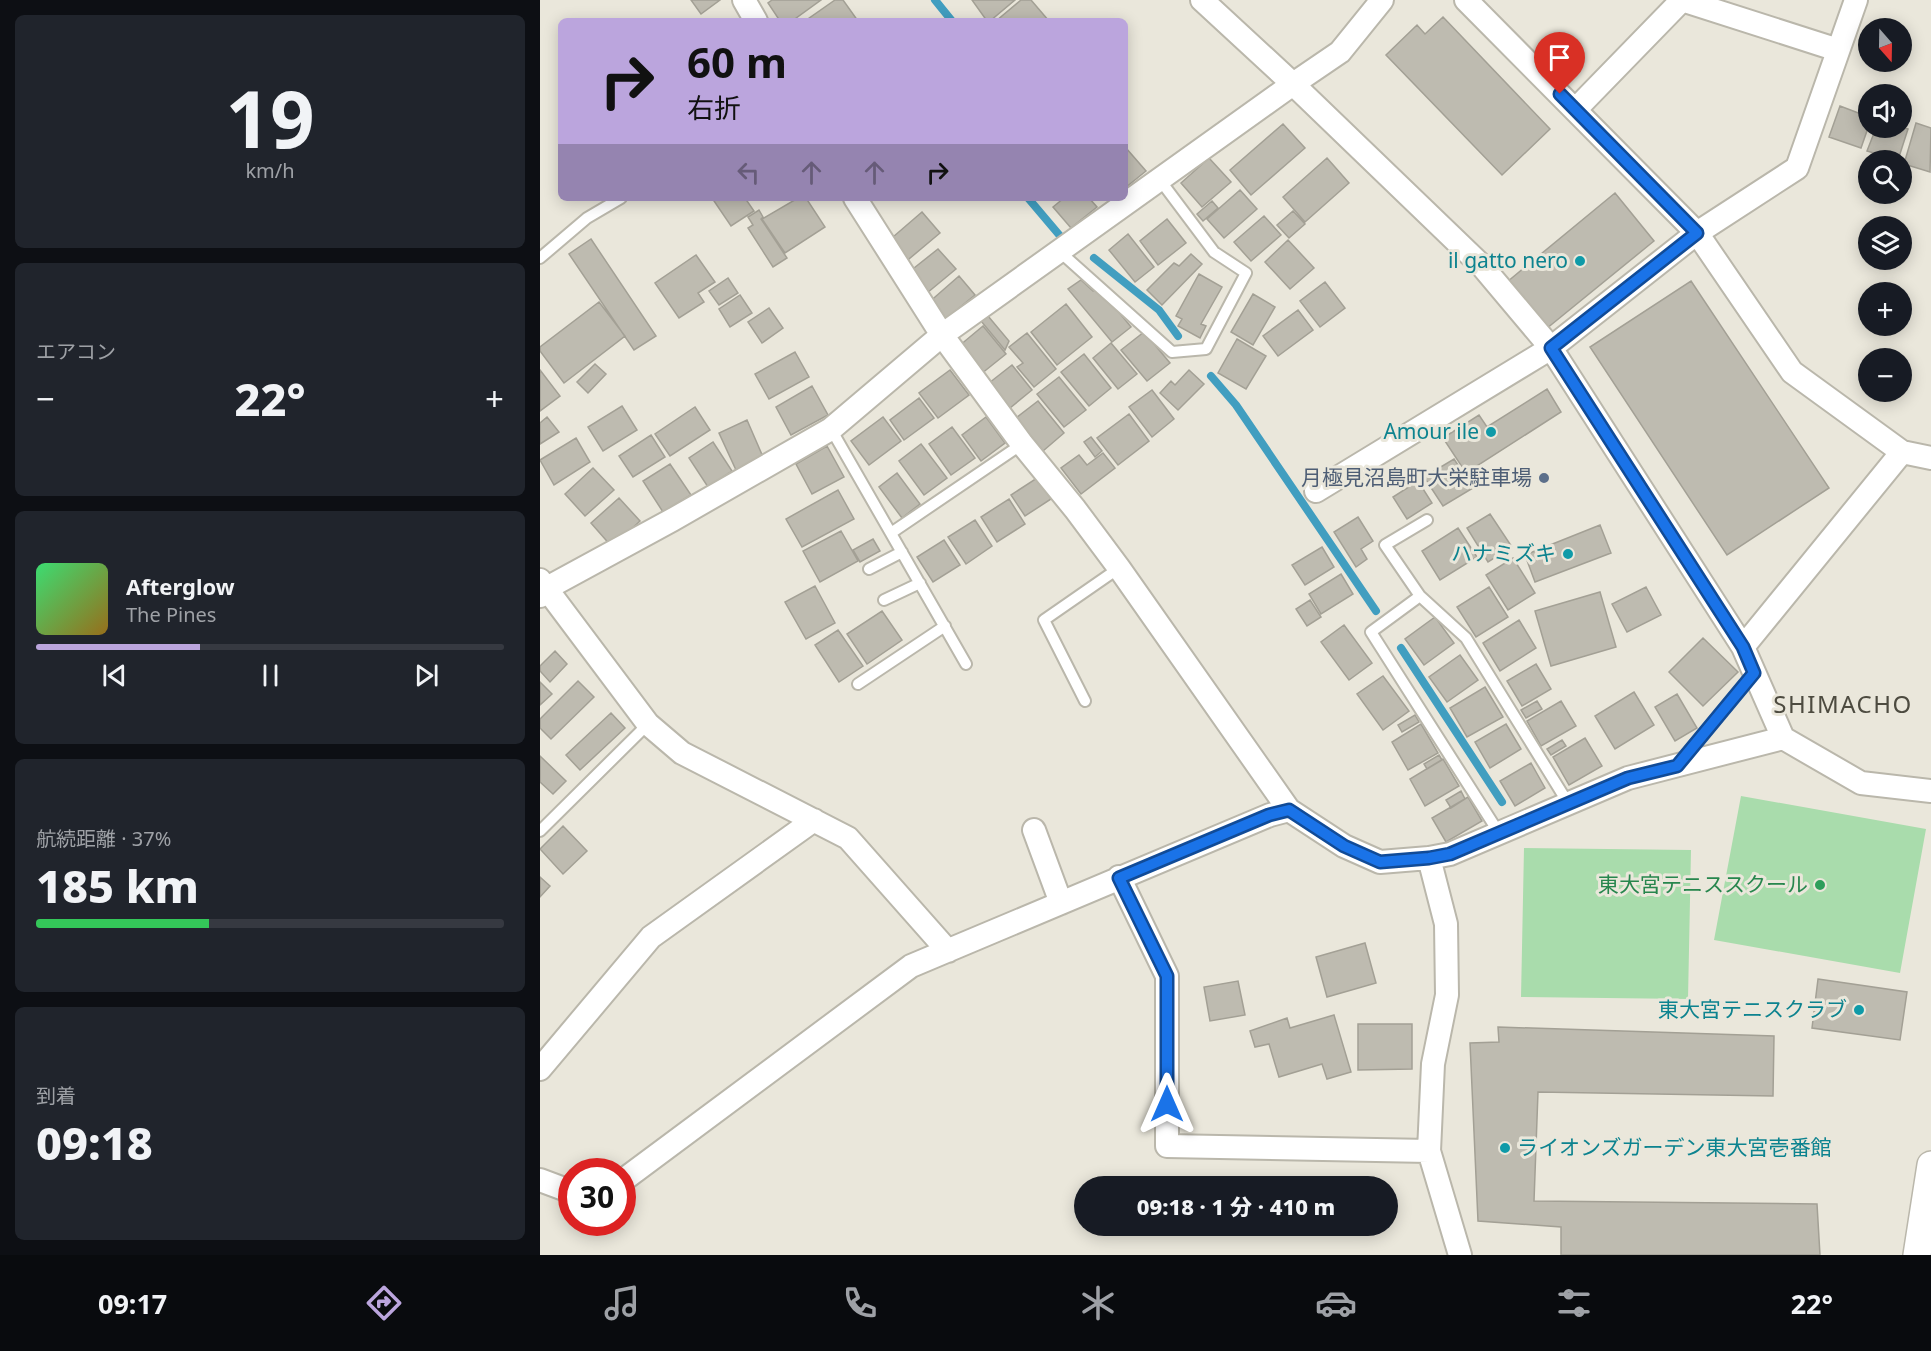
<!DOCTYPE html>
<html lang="ja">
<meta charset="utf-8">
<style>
:root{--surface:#171b24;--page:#20242c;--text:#f1f3f6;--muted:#9ea1a6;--line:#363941;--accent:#bba5dd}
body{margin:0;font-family:"Noto Sans","Noto Sans JP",sans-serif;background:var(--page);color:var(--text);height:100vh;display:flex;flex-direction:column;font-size:22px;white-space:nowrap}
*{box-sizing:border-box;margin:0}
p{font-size:20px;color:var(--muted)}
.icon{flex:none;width:33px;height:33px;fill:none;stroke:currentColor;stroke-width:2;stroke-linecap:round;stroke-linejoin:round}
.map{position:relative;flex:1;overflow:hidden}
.details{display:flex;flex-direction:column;gap:15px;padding:15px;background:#0d0f14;width:540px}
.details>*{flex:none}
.guide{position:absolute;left:18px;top:18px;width:570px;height:183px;border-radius:9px;box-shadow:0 3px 15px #0003;background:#bba5dd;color:#111;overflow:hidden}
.needle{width:39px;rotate:160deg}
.buttons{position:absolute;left:1318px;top:18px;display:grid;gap:12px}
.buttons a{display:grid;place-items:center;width:54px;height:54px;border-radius:50%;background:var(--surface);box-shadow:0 3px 15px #0003;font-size:30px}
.speed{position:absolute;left:18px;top:1158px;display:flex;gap:12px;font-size:30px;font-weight:700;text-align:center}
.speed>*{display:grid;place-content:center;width:78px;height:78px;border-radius:50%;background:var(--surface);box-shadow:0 3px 15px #0003;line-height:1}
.speed .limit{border:9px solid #d22;background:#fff;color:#111}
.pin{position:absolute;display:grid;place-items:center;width:51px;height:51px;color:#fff;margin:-62px -26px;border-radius:50% 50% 50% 0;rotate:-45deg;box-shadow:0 0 6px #0007}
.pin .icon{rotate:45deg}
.me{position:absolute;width:66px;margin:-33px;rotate:0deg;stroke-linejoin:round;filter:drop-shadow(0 0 4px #0008)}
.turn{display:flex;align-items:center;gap:21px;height:126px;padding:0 30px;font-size:27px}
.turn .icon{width:78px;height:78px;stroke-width:2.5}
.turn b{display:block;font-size:42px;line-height:51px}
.lanes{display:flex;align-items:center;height:57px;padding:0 30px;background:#0003;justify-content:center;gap:30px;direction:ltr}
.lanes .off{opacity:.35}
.big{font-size:45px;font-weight:800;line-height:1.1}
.details .card{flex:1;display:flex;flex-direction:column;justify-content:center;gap:9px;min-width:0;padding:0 21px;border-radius:9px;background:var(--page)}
.details .dial{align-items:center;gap:0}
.dial b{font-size:78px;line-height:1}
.song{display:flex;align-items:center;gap:18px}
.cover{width:72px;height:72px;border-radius:9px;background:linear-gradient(135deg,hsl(140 70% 55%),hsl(40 70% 35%))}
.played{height:6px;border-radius:3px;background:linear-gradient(90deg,var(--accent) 35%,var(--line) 35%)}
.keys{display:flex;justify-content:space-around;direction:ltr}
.heat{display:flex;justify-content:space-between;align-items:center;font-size:33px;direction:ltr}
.charge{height:9px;border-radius:4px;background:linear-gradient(90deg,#34c759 37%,var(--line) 0)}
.trip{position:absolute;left:534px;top:1176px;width:324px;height:60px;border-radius:30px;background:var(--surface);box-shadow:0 3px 15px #0003;font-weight:800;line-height:60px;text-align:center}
.tabs{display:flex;height:96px;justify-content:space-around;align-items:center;background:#090b0e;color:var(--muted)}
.tabs .icon{width:42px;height:42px}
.tabs .selected{color:var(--accent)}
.tabs b{font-size:27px;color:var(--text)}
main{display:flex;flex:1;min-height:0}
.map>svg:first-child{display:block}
.green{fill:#a9dcac}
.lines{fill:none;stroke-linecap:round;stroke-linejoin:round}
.stream{stroke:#419ec0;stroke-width:8}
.building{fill:#bebbb0;stroke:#a3a095;stroke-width:1.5}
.service-casing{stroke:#bab7ab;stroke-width:14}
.minor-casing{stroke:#bab7ab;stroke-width:26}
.tertiary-casing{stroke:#bab7ab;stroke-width:30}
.service{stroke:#fff;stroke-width:10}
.minor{stroke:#fff;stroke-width:22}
.tertiary{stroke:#fff;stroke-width:27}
.route-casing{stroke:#114b97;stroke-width:15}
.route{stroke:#1a73e8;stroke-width:10}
.culture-dot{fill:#0f9aa8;stroke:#eae7db;stroke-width:2}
.service-dot{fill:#5c6f8a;stroke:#eae7db;stroke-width:2}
.leisure-dot{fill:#2e9e5b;stroke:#eae7db;stroke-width:2}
.labels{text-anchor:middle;stroke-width:6;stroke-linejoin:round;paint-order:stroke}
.culture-label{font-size:21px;fill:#0d838f;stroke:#eae7db;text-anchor:end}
.service-label{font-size:21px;fill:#4e5e75;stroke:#eae7db;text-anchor:end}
.leisure-label{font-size:21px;fill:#27864d;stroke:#eae7db;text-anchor:end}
.quarter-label{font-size:24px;letter-spacing:1.5px;fill:#4d4b40;stroke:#eae7db}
</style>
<main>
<section class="details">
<div class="card dial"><b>19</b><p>km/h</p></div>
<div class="card"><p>エアコン</p>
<div class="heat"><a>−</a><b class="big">22°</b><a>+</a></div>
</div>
<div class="card">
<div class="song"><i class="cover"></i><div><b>Afterglow</b><p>The Pines</p></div></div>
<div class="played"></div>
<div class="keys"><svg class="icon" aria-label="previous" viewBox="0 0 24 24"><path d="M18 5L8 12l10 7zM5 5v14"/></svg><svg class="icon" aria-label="pause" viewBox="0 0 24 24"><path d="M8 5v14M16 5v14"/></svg><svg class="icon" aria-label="next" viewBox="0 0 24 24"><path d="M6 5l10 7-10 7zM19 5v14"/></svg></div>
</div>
<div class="card"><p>航続距離 · 37%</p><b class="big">185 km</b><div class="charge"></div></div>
<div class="card"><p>到着</p><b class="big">09:18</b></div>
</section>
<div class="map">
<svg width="1391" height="1255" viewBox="0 0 1391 1255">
<rect width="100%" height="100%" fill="#eae7db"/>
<path class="green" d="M1201 796 1386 829 1360 973 1174 940Z
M984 848 1151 850 1148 999 981 997Z"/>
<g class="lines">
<path class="stream" d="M395 0 412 21
M488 198 521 237
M554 258 619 310 638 336
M671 376 696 405 836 611
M861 648 962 802"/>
</g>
<path class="building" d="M151 0H180L161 14Z
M232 0H281L252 21H240L228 3Z
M295 0H303L318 21H265Z
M432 0H475L450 21H447Z
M481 0H491L509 21H456Z
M903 17 1010 129 962 175 846 55 877 25 885 34Z
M1300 106 1329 117V125L1321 148 1289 137Z
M1376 123 1391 128 1390 172 1364 164Z
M743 124 765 148 711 195 690 170Z
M1362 127 1368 129 1358 160 1327 151 1336 128Z
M586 148 606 171 585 188V149Z
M669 158 691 182 662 207 641 183Z
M787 158 809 183 765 222 743 197Z
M700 190 717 209 684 238 667 219Z
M1075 193 1114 241 1006 329 967 282Z
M172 198H205L214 211 191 226Z
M258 198H266L285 227 245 253 222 219Z
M524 198H549L557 207 531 228 513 207Z
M672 201 678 208 663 221 657 214Z
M219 210 223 217 221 219 247 258 233 267 208 228 213 225 208 217Z
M753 211 765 224 749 238 737 225Z
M382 212 400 233 363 264 346 243Z
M724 216 741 235 711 261 694 242Z
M627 219 646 243 618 265 600 241Z
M588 234 614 267 595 282 569 250Z
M51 239 116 336 94 350 29 254Z
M748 240 774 268 750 289 725 262Z
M398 249 416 269 387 293 369 272Z
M651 254 662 264 622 305 607 290 634 263 639 266Z
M156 255 175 282 158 293 164 302 139 318 115 283Z
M659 274 682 287 661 324 666 326 660 338 638 326 642 319 636 316Z
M419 276 435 295 402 322 387 304Z
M188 278 198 293 179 305 169 291Z
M541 280 553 291H558L569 300 591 327 572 342 528 289Z
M1151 281 1289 488 1187 555 1050 347Z
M785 282 805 308 780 327 760 301Z
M713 294 735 307 713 345 691 332Z
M200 295 212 313 190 327 179 309Z
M59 302 85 336 24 383 0 351V347Z
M526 304 552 337 517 365 491 332Z
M229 308 243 328 222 343 208 322Z
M758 310 773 330 738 356 723 336Z
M448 316 469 341 465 350 441 321Z
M443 326 466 354 441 374 419 346Z
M604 332 630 363 607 381 581 350Z
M487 333 516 369 494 387 477 367 483 363 469 347Z
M697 339 726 356 706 389 678 373Z
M571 343 597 374 578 389 553 358Z
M255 352 269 377 229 399 215 374Z
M544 354 571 388 549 406 521 372Z
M55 364 66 374 48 393 37 382Z
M472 365 492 390 470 408 449 383Z
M0 370 20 396 0 411Z
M410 370 429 395 398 418 379 393Z
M649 370 664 384 638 410 620 393 631 381 635 385Z
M519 377 546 410 524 427 497 394Z
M272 386 288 415 251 435 236 407Z
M1007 389 1021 412 926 473 903 438 939 415 947 427Z
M612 390 634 419 612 437 589 407Z
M379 398 394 418 364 440 350 420Z
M498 401 524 433 503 451 476 418Z
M82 406 97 430 63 451 48 427Z
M155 407 170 430 130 456 115 434Z
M589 414 609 441 578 465 557 438Z
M7 417 19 432 0 444V423Z
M343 417 361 441 329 465 311 441Z
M446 417 465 443 441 461 422 435Z
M207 420 223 457 196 470 179 433Z
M412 427 435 458 411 475 389 444Z
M111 435 125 457 93 477 79 456Z
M551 437 562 451 555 457 544 442Z
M36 438 50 462 14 485 0 460Z
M173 442 192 471 168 487 149 458Z
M381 444 407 478 384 495 359 461Z
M287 446 304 477 272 494 256 464Z
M563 453 575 468 541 494 521 468 539 455 547 465Z
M914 459 933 488 903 506 884 477Z
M130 464 151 495 123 512 103 481Z
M53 468 74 490 45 516 25 494Z
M357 473 380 504 362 518 339 487Z
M497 478 511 499 485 516 471 495Z
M878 481 892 503 867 519 853 497Z
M298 490 314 519 262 547 246 519Z
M79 498 100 521 72 547 51 523Z
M469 499 485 524 457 542 441 517Z
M950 514 972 547 948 562 927 528Z
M818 517 833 541 821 549 827 559 816 567 794 532Z
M435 520 452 546 426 564 408 537Z
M1060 525 1071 553 995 582 985 555Z
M918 528 937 557 900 580 882 551Z
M301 531 318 561 280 582 263 551Z
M333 539 340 551 320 562 313 550Z
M404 540 420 565 393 582 377 557Z
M782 547 794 567 765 585 752 565Z
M973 558 995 593 968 610 946 575Z
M801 574 813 594 781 614 769 594Z
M275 586 295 623 266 639 245 602Z
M949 587 968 617 936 637 917 607Z
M1106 587 1121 615 1087 632 1072 604Z
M1060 592 1076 647 1011 666 995 611Z
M770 600 781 617 767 626 756 609Z
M342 611 362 640 327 664 307 634Z
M895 617 914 643 884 665 865 639Z
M979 620 996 648 960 671 943 643Z
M804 625 832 663 809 680 781 642Z
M298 630 323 666 299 682 275 645Z
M1163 638 1198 672 1163 706 1129 672Z
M15 651 27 664 10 682 0 671V666Z
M920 655 938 680 907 702 889 677Z
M996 664 1011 689 982 706 967 681Z
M843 676 869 711 843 730 817 694Z
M38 681 54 697 11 739 0 728V719Z
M0 682 12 694 0 705Z
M945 687 963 717 927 737 910 708Z
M1094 692 1114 725 1075 749 1055 716Z
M1137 694 1157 728 1135 741 1115 707Z
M997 701 1002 709 986 718 981 710Z
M1021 701 1036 726 1001 746 987 721Z
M71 713 85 728 40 770 26 755Z
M875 715 879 722 862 732 858 725Z
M881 724 898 753 868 770 852 742Z
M966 724 981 749 950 768 935 742Z
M1045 738 1062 766 1029 785 1013 757Z
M1022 740 1026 746 1011 755 1007 749Z
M899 755 902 760 887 769 884 764Z
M0 756 26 781 13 794 0 782Z
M903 759 919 786 885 806 870 779Z
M991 763 1005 788 975 806 960 781Z
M921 791 925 799 911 808 906 800Z
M928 797 942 821 906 842 892 818Z
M23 826 47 851 23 874 0 849Z
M0 877 10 886 0 897Z
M825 943 836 983 787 997 776 957Z
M1278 979 1367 992 1360 1040 1272 1028Z
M698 981 705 1015 670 1021 664 987Z
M794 1015 811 1072 787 1079 782 1064 739 1077 729 1044 715 1047 710 1031 747 1018 750 1028Z
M818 1024H872V1069L818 1070Z
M958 1027 1234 1036 1233 1096 998 1092 994 1201 1277 1204 1280 1255H1021V1227L938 1221 930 1043 959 1042Z"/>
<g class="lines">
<g class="service-casing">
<path id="service" d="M519 251 632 352 666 349 706 273 674 252 620 180
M0 258 47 218 81 198
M291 429 426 664
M351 533 482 444
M329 569 362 552
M880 596 845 545 887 520
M344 600 380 583
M318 684 405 626
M545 701 504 620 579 568
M1142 760 1214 673
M0 831 108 724
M959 833 831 632 880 596 926 638 1028 803"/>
</g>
<g class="minor-casing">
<path id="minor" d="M204 0 216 21
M662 0 753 84 942 266 1011 348 1203 647 1243 738
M1316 0 1257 168 1157 233 1252 372 1362 452 1391 458
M1035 110 1142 0 1298 50
M315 198 402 335 482 444 535 509 579 568 749 810 804 846 840 862 889 858 910 854 1088 778 1243 738 1321 783 1391 791
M776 491 1011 348 1157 233 926 0
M0 580 108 724 142 753 308 838 408 951
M0 596 7 588 132 520 291 429 402 335 753 84 800 52 842 0
M1203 647 1362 452
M494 830 521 903
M889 858 906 924 907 995 893 1064 889 1151 920 1255
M579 877 627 976V1146L889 1151
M0 1069 111 937 274 820
M0 1180 32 1192
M82 1181 371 966 730 815 749 810"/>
</g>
<g class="tertiary-casing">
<path id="tertiary" d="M1377 1255 1391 1165"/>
</g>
<use href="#service" class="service"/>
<use href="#minor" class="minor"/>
<use href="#tertiary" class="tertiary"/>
</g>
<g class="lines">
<g class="route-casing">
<path id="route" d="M627 1104V976L579 878 729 815 749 810 804 846 840 862 889 858 910 854 1088 778 1137 766 1214 673 1203 647 1011 348 1157 233 1020 94"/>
</g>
<use href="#route" class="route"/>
</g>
<g class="culture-dot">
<circle cx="1040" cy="261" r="6"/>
<circle cx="951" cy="432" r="6"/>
<circle cx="1028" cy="554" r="6"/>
<circle cx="1319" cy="1010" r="6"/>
<circle cx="965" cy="1148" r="6"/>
</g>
<circle class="service-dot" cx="1004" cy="478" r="6"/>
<circle class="leisure-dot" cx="1280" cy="885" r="6"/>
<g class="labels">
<g class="culture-label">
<text x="1028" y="268">il gatto nero</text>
<text x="939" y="439">Amour ile</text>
<text x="1016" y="561">ハナミズキ</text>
<text x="1307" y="1017">東大宮テニスクラブ</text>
<text x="977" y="1155" text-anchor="start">ライオンズガーデン東大宮壱番館</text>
</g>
<g class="service-label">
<text x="992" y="485">月極見沼島町大栄駐車場</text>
</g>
<g class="leisure-label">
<text x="1268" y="892">東大宮テニススクール</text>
</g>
<g class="quarter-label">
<text x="1303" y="713">SHIMACHO</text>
</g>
</g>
</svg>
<div class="buttons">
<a><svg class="needle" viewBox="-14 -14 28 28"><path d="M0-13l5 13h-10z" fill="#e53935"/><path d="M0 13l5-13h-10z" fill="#9ea1a6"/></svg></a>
<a><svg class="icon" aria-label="sound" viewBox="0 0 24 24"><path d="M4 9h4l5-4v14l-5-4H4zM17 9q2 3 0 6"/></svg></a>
<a><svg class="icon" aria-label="search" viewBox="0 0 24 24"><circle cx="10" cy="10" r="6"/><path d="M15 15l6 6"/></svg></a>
<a><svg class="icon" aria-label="layers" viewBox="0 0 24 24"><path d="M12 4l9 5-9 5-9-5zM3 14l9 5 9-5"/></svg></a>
<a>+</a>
<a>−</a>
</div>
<div class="speed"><div class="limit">30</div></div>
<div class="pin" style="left:1020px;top:94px;background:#d93025"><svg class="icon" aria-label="arrive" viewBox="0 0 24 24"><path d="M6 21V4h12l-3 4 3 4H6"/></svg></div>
<svg class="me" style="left:627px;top:1104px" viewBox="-20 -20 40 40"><path d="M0-17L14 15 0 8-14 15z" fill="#1a73e8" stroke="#fff" stroke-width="4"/></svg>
<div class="trip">09:18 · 1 分 · 410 m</div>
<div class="guide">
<div class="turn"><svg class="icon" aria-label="right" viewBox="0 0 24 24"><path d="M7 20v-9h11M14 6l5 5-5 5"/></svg><div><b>60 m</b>右折</div></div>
<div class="lanes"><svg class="icon off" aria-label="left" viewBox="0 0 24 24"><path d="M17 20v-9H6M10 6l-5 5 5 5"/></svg><svg class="icon off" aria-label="ahead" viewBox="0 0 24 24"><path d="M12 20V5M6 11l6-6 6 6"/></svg><svg class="icon off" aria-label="ahead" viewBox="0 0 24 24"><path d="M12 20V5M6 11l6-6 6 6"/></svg><svg class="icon" aria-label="right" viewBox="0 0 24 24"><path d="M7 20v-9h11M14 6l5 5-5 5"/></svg></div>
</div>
</div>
</main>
<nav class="tabs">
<b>09:17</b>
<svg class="icon selected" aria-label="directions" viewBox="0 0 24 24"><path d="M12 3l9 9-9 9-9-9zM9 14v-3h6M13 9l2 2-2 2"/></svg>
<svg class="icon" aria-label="music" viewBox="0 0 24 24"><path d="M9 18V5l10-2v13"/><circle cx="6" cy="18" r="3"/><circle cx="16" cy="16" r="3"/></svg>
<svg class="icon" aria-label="phone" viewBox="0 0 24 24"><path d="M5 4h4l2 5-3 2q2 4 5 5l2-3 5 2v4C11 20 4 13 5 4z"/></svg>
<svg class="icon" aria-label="climate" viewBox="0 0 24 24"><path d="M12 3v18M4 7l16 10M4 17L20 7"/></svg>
<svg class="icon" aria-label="car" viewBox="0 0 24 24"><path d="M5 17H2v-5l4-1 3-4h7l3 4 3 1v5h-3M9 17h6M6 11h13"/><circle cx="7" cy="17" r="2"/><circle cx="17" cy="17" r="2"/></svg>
<svg class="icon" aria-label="filters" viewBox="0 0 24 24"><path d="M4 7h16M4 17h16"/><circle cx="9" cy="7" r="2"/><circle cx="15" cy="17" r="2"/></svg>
<b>22°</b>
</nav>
